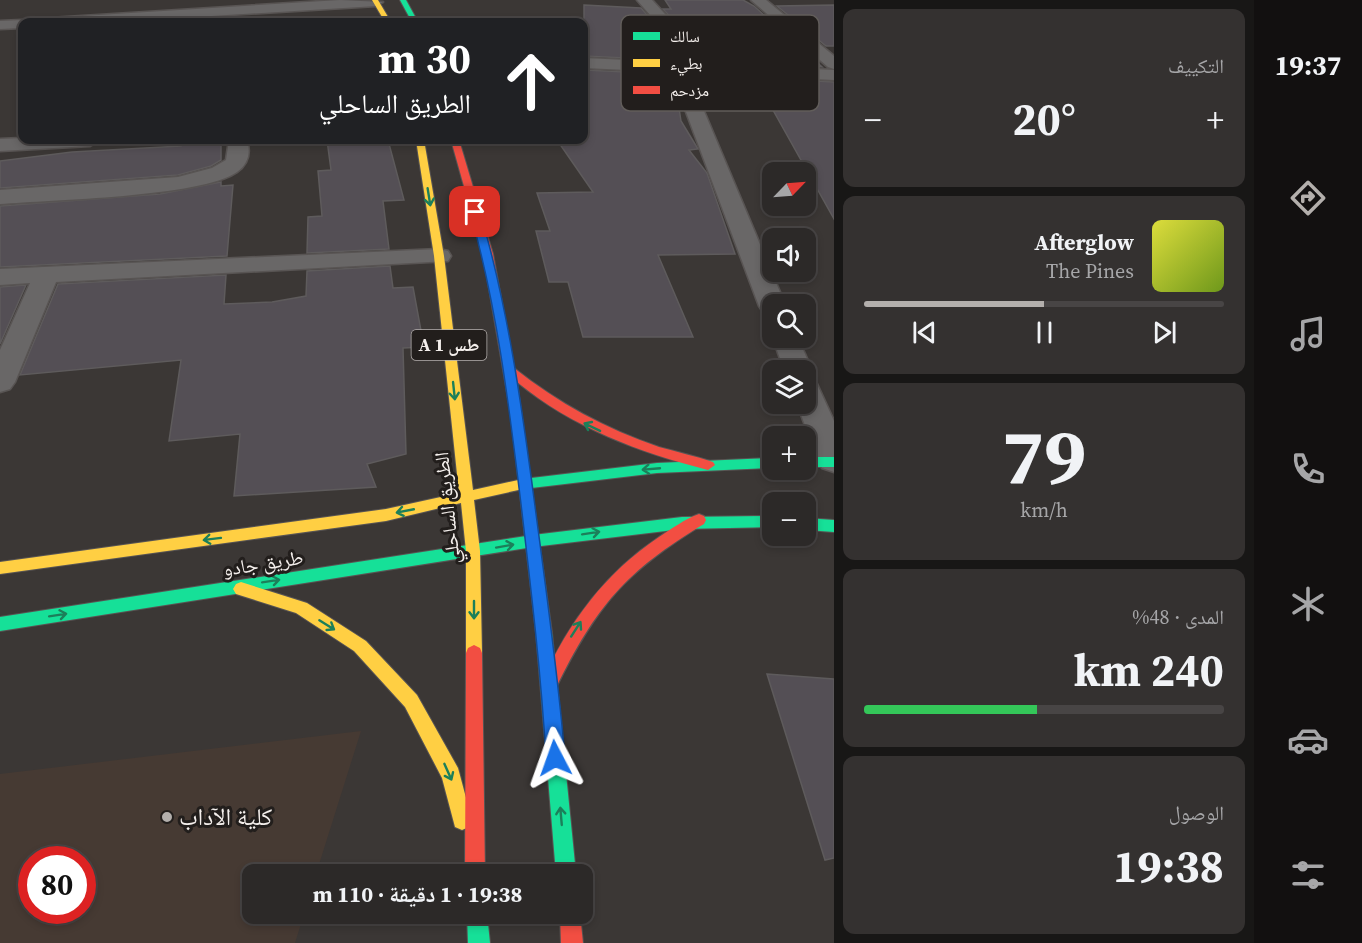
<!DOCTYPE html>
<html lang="ar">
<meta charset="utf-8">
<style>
:root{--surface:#2c2928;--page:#343130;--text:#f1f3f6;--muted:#a6a6a8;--line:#484545;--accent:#b3afac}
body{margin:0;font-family:"Source Serif 4","Noto Naskh Arabic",serif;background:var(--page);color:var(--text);direction:rtl;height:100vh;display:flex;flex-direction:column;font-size:22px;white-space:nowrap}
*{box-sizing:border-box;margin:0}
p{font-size:20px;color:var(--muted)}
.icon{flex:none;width:33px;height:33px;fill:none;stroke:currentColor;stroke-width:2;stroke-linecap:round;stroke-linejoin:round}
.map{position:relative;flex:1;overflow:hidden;direction:ltr}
.details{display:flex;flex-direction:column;gap:9px;padding:9px;background:#181716;width:420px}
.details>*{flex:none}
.guide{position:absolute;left:18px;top:18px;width:570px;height:126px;border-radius:12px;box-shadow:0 3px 9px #0003,0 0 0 2px var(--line);direction:rtl;background:#202124;color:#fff;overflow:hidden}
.needle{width:39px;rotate:65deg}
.tools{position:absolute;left:762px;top:162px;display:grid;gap:12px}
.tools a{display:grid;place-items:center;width:54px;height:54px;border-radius:12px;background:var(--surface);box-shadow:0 3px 9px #0003,0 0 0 2px var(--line);font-size:30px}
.speed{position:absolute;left:18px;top:846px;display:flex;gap:12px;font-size:30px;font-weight:700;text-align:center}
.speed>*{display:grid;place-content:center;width:78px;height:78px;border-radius:50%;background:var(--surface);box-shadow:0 3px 9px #0003,0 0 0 2px var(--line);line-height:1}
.speed .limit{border:9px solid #d22;background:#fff;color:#111}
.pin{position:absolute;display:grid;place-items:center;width:51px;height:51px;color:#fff;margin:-26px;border-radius:12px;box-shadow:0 3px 9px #0006}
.me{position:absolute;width:66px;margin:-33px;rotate:356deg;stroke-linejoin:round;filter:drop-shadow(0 0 4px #0008)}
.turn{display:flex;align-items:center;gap:21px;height:126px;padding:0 18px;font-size:27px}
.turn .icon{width:78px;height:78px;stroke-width:2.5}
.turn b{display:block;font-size:42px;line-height:51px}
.big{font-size:45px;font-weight:700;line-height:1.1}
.details .tile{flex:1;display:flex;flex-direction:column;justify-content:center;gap:9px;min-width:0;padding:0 21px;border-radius:12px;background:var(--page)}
.details .dial{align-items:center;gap:0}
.dial b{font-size:78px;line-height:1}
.song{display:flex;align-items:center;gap:18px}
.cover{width:72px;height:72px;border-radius:9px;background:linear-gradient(135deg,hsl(60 70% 55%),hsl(80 70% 35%))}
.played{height:6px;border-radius:3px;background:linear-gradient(90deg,var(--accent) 50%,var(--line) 50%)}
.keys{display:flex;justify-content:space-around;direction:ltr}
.heat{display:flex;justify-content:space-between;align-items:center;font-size:33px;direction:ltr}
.charge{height:9px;border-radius:4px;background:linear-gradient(90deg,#34c759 48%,var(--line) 0)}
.trip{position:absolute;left:242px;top:864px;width:351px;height:60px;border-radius:12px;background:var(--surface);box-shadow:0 3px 9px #0003,0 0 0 2px var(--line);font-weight:700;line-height:60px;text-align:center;direction:rtl}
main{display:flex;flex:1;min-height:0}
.menu{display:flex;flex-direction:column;width:108px;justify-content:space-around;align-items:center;background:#121010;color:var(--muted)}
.menu .icon{width:42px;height:42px}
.menu .selected{color:var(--accent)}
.menu b{font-size:27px;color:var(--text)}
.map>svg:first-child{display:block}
.built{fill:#463a33;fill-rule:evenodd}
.building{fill:#544f55;stroke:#5e5b5c;stroke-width:1.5}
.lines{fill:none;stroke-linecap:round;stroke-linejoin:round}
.street-casing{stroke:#585453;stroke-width:3}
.fast-casing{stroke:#585453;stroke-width:2}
.slow-casing{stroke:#585453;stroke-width:2}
.jam-casing{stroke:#585453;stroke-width:2}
.street{fill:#696767;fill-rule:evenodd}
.fast{fill:#16e098;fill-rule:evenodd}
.slow{fill:#ffcf43;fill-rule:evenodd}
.jam{fill:#f24e42;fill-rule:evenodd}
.oneway{stroke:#1c7f5a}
.route{fill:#1a73e8;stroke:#114b97;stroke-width:1.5}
.poi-dot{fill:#b3afac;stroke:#221e1c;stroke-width:2}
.labels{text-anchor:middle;stroke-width:6;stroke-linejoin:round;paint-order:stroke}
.shield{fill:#221e1c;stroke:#b5b0ae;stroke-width:1.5}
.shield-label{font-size:18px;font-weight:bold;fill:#f4efec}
.street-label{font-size:20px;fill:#f4efec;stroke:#221e1c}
.near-poi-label{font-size:24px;fill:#f4efec;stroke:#221e1c;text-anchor:start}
.key{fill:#221e1c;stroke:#615d5a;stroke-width:1.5}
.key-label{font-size:16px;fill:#f4efec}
</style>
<main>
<nav class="menu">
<b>19:37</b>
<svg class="icon selected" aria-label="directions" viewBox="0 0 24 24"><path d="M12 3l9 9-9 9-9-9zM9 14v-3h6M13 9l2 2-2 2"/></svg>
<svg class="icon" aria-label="music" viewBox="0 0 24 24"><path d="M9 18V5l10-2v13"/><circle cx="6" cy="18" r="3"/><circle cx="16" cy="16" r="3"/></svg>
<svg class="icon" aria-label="phone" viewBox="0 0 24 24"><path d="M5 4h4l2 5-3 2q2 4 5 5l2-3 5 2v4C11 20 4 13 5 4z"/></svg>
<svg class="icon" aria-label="climate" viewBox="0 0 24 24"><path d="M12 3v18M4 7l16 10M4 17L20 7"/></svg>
<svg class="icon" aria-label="car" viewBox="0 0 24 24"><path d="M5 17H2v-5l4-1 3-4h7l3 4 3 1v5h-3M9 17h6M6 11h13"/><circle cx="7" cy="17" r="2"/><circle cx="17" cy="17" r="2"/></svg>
<svg class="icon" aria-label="filters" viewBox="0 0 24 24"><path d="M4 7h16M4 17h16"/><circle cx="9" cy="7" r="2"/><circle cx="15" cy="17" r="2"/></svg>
</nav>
<section class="details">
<div class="tile"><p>التكييف</p>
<div class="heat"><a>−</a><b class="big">20°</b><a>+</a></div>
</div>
<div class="tile">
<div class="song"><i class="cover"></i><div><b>Afterglow</b><p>The Pines</p></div></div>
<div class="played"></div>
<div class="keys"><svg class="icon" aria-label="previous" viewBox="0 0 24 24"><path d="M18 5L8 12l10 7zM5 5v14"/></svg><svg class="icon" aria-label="pause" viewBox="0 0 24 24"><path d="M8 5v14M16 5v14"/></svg><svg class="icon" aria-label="next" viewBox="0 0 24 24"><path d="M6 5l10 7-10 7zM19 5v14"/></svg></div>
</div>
<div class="tile dial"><b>79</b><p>km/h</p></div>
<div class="tile"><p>المدى · 48%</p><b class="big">240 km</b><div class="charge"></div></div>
<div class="tile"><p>الوصول</p><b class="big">19:38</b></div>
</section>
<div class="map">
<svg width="834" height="943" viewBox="0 0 834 943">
<rect width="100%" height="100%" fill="#3b3735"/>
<path class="built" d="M361 731 316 874H252V914H304L295 943H0V774ZM32 860H82V910H32Z"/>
<path class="building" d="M665 0H743L754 6 822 67 712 62 663 9H671Z
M584 5 641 8 687 61 584 56Z
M834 5V46H826L777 6Z
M584 70 669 74 677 95 681 121 698 149 689 150 707 173 735 254 658 255 693 337H583L568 282H549L536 231H550L537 193 593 192 557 140H584Z
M755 78 834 82V219Z
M221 140V160L211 166 178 175 0 188V161L72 152 181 146 182 143Z
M327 140H388L404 200 383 201 389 249 307 253 308 217 322 216 318 171 331 170Z
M221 182V186L233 185 227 256 0 267V206L160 194Z
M390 266 393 288 413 287 424 347 403 348 406 454 367 464 376 487 234 496 240 434 169 441 181 360 20 375 58 284 226 275 224 304 272 302 306 296 307 271Z
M26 285 0 344V287Z
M767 674 834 679V858L825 860Z"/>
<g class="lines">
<g class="street-casing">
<path id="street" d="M340 0 383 2 376 6 113 22H43L50 18Z
M637 0H652L711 64 834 70V80L688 73 785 304H772V314L763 312 759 306 671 72 584 68V58L692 63Z
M751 0H766L834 56V69L828 67Z
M22 20 28 22H22V28L0 29V21Z
M22 138V140H100L90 146 0 151V139Z
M229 140H247C251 153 248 164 237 172 201 197 50 200 0 204V190L178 177 212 168 226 160Z
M439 249 448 251 451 256 448 261 56 282 15 382 10 389 0 392V350L30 283 0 285V269Z
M772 336 798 338 812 370 808 377H806V370H784Z
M806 379 816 382 834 421V472L822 468 818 460 797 404H806Z"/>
</g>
<g class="fast-casing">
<path id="fast" d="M400 0H406L418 22H412Z
M806 457H834V467H806Z
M772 458V468L657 473 523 489 518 488 516 484 518 480 523 479 657 463Z
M682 517 772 516V527L682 529 533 547 0 631V617L533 535Z
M806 518 834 520V532L806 530Z
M544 626 550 628 552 633 576 874H556L536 633 538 628Z
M467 914H487L490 943H468Z"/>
</g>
<g class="slow-casing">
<path id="slow" d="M372 0H378L391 22H385Z
M416 140H424L444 256 473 490 523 479 528 480 530 484 528 488 523 489 474 500 480 551 482 653 480 658 474 661 468 658 466 653V551L461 503 386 521 0 574V562L386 509 459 493 434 256Z
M241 582 307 603 366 641 417 695 458 768 472 820 469 827 462 830 455 827 442 778 405 707 354 651 296 613 236 594 233 589 236 584Z"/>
</g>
<g class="jam-casing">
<path id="jam" d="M451 140H459L493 254 514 368C558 403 606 429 659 447 677 452 695 456 713 462L715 465 708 470C639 452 573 428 517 382L552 633 550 638 544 640 538 638 536 633 511 416 483 254Z
M699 514 704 516 706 520 704 524C626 571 596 606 556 688L550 690 544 688 542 682C568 623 605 573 659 537 671 529 685 519 699 514Z
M474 645 480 648 482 653 485 874H465L466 653 468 648Z
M560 914H580L583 943H561Z"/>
</g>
<use href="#street" class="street"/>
<use href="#fast" class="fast"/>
<use href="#slow" class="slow"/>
<use href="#jam" class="jam"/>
</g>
<defs><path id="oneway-shaft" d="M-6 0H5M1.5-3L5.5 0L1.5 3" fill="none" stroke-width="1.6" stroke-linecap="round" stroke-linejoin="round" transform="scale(1.5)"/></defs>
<g class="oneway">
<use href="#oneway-shaft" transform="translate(429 197) rotate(81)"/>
<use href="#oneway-shaft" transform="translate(454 391) rotate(84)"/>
<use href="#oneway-shaft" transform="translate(592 427) rotate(-154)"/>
<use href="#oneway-shaft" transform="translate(651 469) rotate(175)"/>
<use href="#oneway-shaft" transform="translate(405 511) rotate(169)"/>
<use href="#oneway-shaft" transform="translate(591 533) rotate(-9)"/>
<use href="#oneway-shaft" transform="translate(212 539) rotate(173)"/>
<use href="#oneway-shaft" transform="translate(505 546) rotate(-10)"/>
<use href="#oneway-shaft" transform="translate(271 581) rotate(-9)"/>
<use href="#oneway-shaft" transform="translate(474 610) rotate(90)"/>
<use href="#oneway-shaft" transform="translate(58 615) rotate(-9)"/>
<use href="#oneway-shaft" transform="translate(327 625) rotate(32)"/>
<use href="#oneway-shaft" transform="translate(576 629) rotate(-57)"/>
<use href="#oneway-shaft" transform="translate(448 772) rotate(66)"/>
<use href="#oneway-shaft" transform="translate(561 816) rotate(-95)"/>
</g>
<path class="route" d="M475 209 480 212C508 307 522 407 535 506 546 590 558 673 565 758L562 765 555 767 549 765 546 758C541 673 531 589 521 504 509 406 497 306 470 212Z"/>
<circle class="poi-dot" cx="167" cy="817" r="6"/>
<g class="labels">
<rect class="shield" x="411.5" y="330" width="75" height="30" rx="4.5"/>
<g class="shield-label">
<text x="449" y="351">A 1 طس</text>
</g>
<g class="street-label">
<text transform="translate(447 508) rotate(-96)" y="7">الطريق الساحلي</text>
<text transform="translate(263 563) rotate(-9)" y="7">طريق جادو</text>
</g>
<g class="near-poi-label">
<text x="179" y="825">كلية الآداب</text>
</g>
</g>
<rect x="621" y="15" width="198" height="96" rx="9" class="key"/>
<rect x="633" y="32" width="27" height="8" fill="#16e098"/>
<rect x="633" y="59" width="27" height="8" fill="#ffcf43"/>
<rect x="633" y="86" width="27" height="8" fill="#f24e42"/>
<g class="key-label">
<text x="670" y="42">سالك</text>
<text x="670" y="69">بطيء</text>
<text x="670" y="96">مزدحم</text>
</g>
</svg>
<div class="tools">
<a><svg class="needle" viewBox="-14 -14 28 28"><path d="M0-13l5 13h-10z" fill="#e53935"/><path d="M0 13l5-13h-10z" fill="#a6a6a8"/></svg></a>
<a><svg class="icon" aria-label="sound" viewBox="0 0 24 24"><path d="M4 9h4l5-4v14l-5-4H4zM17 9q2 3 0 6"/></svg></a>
<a><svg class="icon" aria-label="search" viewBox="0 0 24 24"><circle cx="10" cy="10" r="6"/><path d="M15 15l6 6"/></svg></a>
<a><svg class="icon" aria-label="layers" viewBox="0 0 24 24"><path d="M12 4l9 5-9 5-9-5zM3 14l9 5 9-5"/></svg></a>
<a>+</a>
<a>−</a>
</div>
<div class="speed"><div class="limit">80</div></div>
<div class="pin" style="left:475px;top:212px;background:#d93025"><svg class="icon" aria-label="arrive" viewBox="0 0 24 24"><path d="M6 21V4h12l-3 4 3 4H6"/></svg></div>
<svg class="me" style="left:555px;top:758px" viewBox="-20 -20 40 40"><path d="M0-17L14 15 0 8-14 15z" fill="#1a73e8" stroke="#fff" stroke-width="4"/></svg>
<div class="trip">19:38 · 1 دقيقة · 110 m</div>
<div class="guide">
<div class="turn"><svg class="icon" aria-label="ahead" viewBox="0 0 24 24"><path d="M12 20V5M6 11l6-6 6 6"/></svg><div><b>30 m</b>الطريق الساحلي</div></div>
</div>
</div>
</main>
